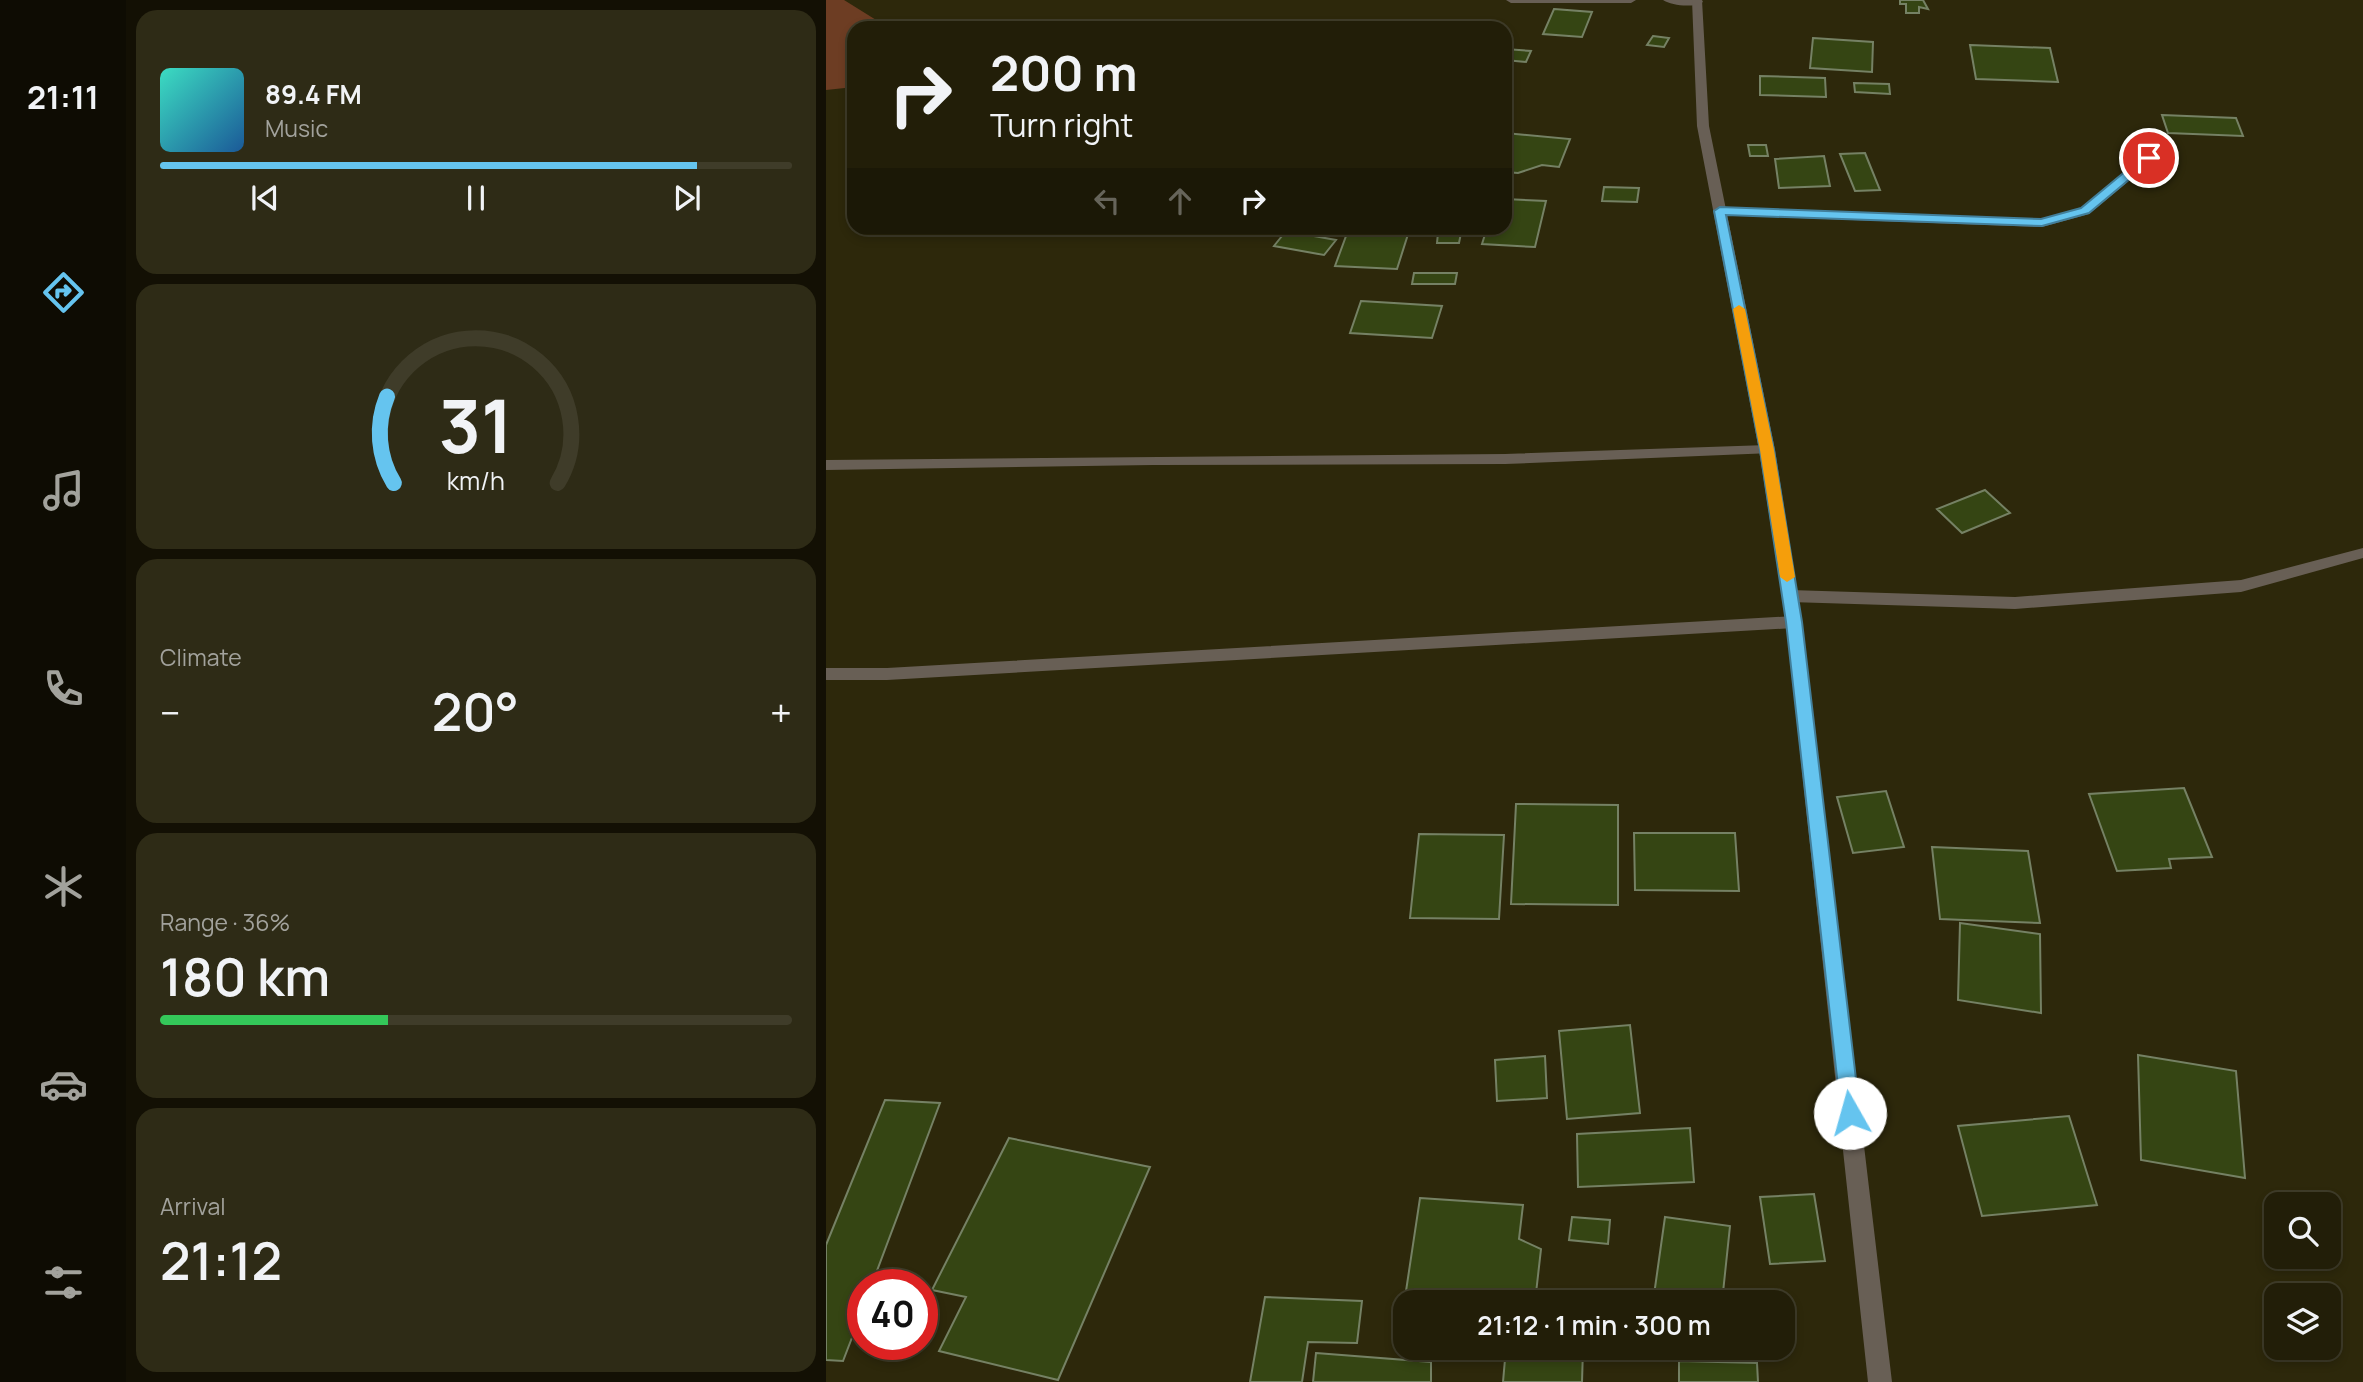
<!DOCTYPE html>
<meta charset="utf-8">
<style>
:root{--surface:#221e08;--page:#2e2b16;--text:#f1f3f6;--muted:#a2a29c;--line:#3f3c29;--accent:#65c4ef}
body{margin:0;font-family:Manrope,sans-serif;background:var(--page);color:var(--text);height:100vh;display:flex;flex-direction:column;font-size:26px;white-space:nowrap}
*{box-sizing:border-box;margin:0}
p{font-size:23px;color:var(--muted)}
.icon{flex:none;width:38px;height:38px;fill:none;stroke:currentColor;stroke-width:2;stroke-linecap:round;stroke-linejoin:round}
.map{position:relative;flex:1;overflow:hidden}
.sheet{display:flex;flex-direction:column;gap:10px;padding:10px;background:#131004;width:700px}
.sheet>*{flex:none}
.top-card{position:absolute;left:21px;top:21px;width:665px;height:214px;border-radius:21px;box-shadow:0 4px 10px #0003,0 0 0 2px var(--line);background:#221e08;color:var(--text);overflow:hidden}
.fabs{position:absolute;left:1438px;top:1192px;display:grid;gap:14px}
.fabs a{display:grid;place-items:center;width:77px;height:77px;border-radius:14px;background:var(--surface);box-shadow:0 4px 10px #0003,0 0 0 2px var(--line);font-size:35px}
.speed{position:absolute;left:21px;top:1269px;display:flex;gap:14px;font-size:35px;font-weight:700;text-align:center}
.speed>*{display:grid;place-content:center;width:91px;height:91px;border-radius:50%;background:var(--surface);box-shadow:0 4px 10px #0003,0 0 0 2px var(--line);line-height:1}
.speed .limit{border:10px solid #d22;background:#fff;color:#111}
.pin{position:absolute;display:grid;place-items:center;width:60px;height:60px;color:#fff;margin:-30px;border:4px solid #fff;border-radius:50%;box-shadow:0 2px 7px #0007}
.me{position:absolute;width:77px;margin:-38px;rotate:353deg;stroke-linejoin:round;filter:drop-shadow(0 0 5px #0008)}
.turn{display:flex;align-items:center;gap:24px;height:147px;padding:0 28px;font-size:32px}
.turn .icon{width:91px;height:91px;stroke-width:2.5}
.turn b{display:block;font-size:49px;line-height:60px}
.lanes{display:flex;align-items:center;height:66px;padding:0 28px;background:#0003;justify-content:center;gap:35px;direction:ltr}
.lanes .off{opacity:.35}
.big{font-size:52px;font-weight:600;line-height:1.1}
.sheet .tile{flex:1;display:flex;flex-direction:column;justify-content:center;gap:10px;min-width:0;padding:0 24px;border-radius:21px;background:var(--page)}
.sheet .dial{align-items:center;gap:0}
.dial svg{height:182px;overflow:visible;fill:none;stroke:var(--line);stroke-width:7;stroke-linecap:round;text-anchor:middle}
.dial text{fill:var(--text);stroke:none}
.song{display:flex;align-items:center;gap:21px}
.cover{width:84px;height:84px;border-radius:10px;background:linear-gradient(135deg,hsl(170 70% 55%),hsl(210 70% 35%))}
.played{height:7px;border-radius:4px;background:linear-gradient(90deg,var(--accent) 85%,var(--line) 85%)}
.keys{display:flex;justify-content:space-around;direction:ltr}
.heat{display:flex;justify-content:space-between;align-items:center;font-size:38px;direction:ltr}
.charge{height:10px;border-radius:5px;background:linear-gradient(90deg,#34c759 36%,var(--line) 0)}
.trip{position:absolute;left:567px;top:1290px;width:402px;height:70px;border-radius:21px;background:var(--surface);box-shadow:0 4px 10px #0003,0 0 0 2px var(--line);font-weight:600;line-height:70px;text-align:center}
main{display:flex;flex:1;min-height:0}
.tabs{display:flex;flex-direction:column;width:126px;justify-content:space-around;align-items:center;background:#0e0c03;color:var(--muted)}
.tabs .icon{width:49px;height:49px}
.tabs .active{color:var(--accent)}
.tabs b{font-size:32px;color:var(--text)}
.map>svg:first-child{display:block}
.green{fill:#6d3d23}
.building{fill:#354513;stroke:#758164;stroke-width:2}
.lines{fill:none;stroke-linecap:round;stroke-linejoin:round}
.minor{fill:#685f55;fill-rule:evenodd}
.tertiary{fill:#685f55;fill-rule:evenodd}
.route{fill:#65c4ef;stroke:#427f9b;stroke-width:2}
.slow{fill:#f59e0b}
</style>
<main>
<nav class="tabs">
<b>21:11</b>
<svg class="icon active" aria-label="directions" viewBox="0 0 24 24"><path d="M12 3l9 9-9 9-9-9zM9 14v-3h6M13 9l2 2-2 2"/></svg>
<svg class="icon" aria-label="music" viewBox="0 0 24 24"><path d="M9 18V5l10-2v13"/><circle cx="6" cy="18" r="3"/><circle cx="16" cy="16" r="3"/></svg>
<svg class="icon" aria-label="phone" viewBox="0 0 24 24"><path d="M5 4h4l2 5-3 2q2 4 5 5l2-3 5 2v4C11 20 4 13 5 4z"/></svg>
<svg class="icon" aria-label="climate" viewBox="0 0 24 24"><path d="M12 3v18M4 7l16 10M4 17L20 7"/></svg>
<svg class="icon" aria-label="car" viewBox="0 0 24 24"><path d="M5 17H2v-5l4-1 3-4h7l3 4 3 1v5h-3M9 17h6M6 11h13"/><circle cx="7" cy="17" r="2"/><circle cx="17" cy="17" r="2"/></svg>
<svg class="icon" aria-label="filters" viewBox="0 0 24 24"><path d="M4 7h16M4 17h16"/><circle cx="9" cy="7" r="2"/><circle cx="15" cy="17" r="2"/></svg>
</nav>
<section class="sheet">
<div class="tile">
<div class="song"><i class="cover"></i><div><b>89.4 FM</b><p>Music</p></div></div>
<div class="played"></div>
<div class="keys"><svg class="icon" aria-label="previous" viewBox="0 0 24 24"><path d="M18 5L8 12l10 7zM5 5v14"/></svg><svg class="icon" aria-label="pause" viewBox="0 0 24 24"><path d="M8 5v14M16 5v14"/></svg><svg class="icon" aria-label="next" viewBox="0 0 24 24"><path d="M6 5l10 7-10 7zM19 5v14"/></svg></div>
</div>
<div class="tile dial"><svg viewBox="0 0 100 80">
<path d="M14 69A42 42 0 1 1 86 69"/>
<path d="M14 69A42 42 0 0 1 11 31" stroke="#65c4ef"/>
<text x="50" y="56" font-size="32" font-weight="700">31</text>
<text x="50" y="72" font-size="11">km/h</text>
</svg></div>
<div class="tile"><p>Climate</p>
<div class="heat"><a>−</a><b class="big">20°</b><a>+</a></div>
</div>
<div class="tile"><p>Range · 36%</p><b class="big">180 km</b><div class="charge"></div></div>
<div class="tile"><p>Arrival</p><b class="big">21:12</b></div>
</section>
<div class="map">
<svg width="1537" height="1382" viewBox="0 0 1537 1382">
<rect width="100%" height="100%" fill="#2d280b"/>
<path class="green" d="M0 0H18L63 28H28V87L0 90Z"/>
<path class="building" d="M1074 0H1097L1102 9 1093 7V13H1080V4H1074Z
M728 9 766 12 756 37 717 34Z
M827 36 843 38 838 47 821 45Z
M987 38 1047 42 1046 72 984 68Z
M1144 45 1224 48 1232 82 1150 79Z
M679 49 705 51 700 62 679 60Z
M934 76 999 78 1000 97 934 95Z
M1028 83 1063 84 1064 94 1029 92Z
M1336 115 1410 118 1417 136 1342 133Z
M679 133 744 139 733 167 716 165 692 173 679 172Z
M922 145H940L942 156H924Z
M1039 153 1054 190 1029 191 1014 154Z
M998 156 1004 186 953 188 949 159Z
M778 187 813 188 811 202 776 201Z
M679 199 720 201 709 247 656 244 661 228H679Z
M523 228H584L571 269 509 266Z
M460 231 510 240 498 255 448 246Z
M612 233H635L633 243H611Z
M588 273H631L629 284H586Z
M535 301 616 306 606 338 524 333Z
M1159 490 1184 513 1136 533 1111 509Z
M1358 788 1386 857 1343 859 1345 868 1291 871 1263 794Z
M1060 791 1078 847 1027 853 1011 797Z
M690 804 792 805V905L685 904Z
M808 833H909L913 891 809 890Z
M593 834 678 835 673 919 584 918Z
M1106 847 1202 851 1214 923 1114 919Z
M1134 923 1214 934 1215 1013 1132 1000Z
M804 1025 814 1113 741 1119 733 1031Z
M1312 1055 1410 1071 1419 1178 1315 1160Z
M719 1056 721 1098 671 1101 669 1060Z
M59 1100 114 1103 46 1284H37V1309L17 1361 0 1360V1245Z
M1243 1116 1271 1205 1156 1216 1132 1126Z
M864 1128 868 1182 752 1187 751 1134Z
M183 1138 324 1167 232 1380 113 1351 140 1297 106 1290Z
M988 1194 999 1261 944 1264 934 1197Z
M594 1198 697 1205 693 1239 715 1249 709 1302H579V1311H577Z
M746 1217 784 1220 782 1244 743 1240Z
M839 1217 904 1226 896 1302H827Z
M439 1297 536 1301 531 1343 482 1342 476 1382H424Z
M680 1348H755L757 1349 756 1382H677Z
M490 1353 605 1362V1382H487Z
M853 1361 931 1363 932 1382H853Z"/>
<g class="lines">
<path class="minor" d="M680 0H810L805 3H685Z
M837 0H876L877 2C868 8 846 6 837 0Z
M1323 154 1327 155V161L1263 214 1216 227 894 215 888 211 894 207 1216 219 1255 208Z
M941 445 946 447 949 450 946 453 679 464 327 465 0 470V460L679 454Z
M1537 548V558L1415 592 1189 609 964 602 956 596 964 590 1189 597 1415 580Z
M968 616 976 622 968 628 61 680H0V668H61Z"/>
<path class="tertiary" d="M866 0H876L883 126 949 450 976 622 1066 1382H1042L960 622 933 450 871 126Z"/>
</g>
<path class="route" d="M1319 155 1329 158 1263 213 1216 226 900 215 948 450 976 622 1034 1113 1031 1119 1024 1122 1017 1119 1015 1113 960 622 934 450 888 211 894 207 1215 219 1255 208Z"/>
<path class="slow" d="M913 305 919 309 948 450 969 577 961 582 954 577 934 450 907 309Z"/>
</svg>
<div class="fabs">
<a><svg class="icon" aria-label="search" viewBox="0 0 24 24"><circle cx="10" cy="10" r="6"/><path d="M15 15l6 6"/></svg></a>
<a><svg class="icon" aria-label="layers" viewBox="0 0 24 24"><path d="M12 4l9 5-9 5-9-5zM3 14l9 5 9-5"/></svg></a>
</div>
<div class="speed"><div class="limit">40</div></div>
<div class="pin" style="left:1323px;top:158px;background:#d93025"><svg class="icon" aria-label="arrive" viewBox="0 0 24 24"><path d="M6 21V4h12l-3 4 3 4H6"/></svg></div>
<svg class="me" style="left:1024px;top:1113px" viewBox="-20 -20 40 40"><circle r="19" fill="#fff"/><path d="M0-13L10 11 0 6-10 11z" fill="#65c4ef"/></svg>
<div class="trip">21:12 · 1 min · 300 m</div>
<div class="top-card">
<div class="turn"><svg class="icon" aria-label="right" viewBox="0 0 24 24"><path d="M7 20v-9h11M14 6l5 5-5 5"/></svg><div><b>200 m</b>Turn right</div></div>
<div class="lanes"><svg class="icon off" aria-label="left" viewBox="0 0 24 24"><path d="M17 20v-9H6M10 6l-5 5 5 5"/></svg><svg class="icon off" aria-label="ahead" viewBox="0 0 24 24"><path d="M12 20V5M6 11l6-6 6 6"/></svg><svg class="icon" aria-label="right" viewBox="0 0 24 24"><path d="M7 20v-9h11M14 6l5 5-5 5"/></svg></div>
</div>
</div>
</main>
